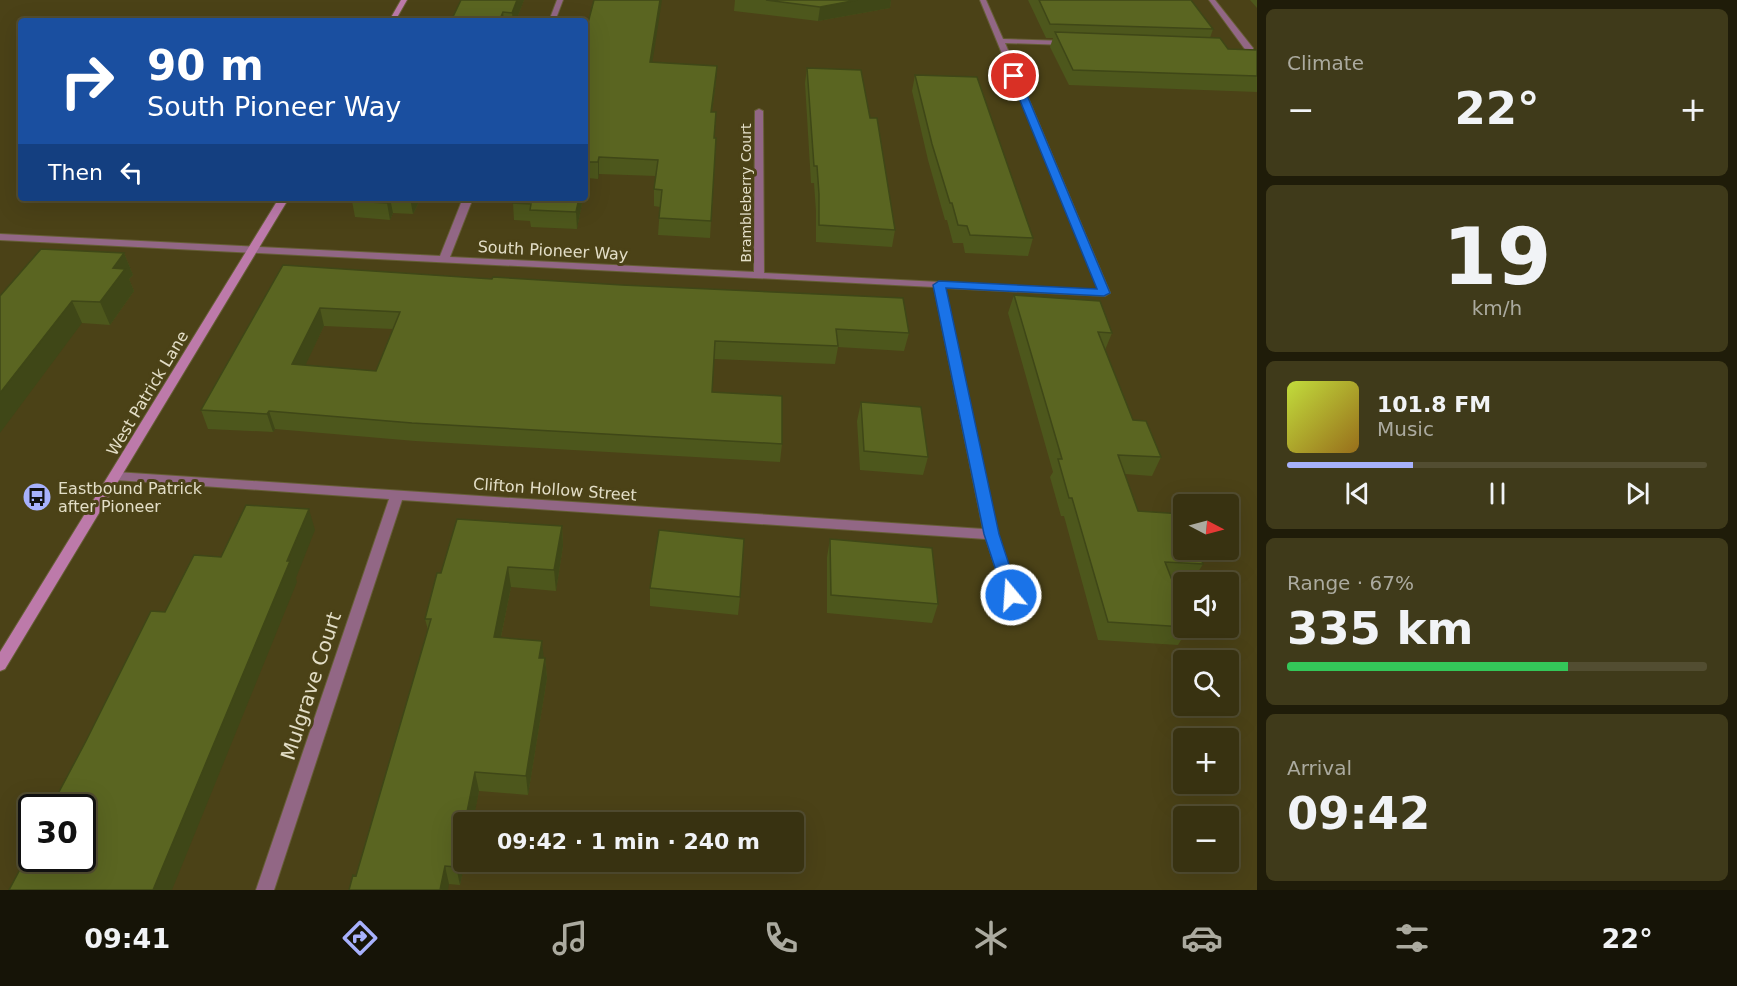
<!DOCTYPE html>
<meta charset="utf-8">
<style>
:root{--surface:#383211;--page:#3f3a1a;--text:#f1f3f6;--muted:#abaa9f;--line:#524d31;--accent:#a7b1fc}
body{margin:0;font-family:"DejaVu Sans",sans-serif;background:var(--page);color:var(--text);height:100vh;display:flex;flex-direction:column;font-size:22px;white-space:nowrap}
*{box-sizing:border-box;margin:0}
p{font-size:20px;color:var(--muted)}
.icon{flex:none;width:33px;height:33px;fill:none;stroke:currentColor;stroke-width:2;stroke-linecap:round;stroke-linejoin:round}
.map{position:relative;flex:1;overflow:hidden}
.sheet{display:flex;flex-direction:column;gap:9px;padding:9px;background:#1f1c09;width:480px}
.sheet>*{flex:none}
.top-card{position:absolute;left:18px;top:18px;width:570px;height:183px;border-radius:6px;box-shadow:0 6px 24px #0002,0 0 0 2px var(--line);background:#1a4fa0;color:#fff;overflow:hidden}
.needle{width:39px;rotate:96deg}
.controls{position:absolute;left:1173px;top:494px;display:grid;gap:12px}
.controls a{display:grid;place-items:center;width:66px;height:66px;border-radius:6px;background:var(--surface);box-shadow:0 6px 24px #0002,0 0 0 2px var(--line);font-size:30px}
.speed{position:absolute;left:18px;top:794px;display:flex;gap:12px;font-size:30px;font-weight:700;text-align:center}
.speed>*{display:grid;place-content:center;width:78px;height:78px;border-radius:50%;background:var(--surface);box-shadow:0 6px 24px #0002,0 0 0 2px var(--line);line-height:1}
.speed .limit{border:3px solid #111;border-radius:9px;background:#fff;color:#111}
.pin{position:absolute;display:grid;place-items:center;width:51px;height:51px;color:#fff;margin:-26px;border:3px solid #fff;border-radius:50%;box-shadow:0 2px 6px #0007}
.me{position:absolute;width:66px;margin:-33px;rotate:342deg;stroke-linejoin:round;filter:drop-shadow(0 0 4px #0008)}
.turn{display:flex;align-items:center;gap:21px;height:126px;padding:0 30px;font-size:27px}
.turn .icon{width:78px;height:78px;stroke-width:2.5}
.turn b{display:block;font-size:42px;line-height:51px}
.then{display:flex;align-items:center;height:57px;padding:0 30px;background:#0003;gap:12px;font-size:22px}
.big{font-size:45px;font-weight:700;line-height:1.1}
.sheet .tile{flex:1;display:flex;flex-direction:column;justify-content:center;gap:9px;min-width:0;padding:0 21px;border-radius:9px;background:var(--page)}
.sheet .dial{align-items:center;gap:0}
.dial b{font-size:78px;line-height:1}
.song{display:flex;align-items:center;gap:18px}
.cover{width:72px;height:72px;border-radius:9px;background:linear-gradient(135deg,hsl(70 70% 55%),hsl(40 70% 35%))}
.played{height:6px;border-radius:3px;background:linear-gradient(90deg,var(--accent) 30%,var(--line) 30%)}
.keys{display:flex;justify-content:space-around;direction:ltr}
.heat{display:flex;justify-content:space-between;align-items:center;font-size:33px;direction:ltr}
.charge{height:9px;border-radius:4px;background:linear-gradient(90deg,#34c759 67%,var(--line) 0)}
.trip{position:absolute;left:453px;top:812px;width:351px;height:60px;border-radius:6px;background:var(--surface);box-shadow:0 6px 24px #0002,0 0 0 2px var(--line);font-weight:700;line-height:60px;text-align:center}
.menu{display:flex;height:96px;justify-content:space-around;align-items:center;background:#161407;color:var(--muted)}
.menu .icon{width:42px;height:42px}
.menu .current{color:var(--accent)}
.menu b{font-size:27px;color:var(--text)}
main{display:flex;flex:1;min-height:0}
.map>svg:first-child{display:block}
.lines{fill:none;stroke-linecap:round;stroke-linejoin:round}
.street-casing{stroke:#665e37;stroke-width:2}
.secondary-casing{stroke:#665e37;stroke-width:2}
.street{fill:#926785;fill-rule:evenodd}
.secondary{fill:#bd7aaa;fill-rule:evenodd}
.wall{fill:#4d571c;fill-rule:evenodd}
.shaded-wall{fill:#3f4717}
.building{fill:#5a6521;stroke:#3f4717;stroke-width:1.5;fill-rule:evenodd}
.route{fill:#1a73e8;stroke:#114b97;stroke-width:1.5}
.labels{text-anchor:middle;stroke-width:6;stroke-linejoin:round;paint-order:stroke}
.far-street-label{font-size:14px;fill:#e3dec7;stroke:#4b4217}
.street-label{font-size:16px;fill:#e3dec7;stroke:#4b4217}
.poi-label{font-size:16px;fill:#e3dec7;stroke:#4b4217;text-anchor:start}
.near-street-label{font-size:20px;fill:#e3dec7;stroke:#4b4217}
</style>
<main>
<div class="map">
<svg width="1257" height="890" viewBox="0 0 1257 890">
<rect width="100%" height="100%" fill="#4b4217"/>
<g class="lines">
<g class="street-casing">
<path id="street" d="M557 0H563L555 21H549Z
M980 0H986L1003 39 1067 41 1071 43 1067 45 1005 43 1110 293 1105 296 945 288 998 534 1025 615 1023 619 1018 621 1013 619 1011 615 986 539 402 500 274 890H256L389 499 116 480 110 476 112 473 116 472 983 529 934 287 0 240V234L440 256 463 198H473L450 257 754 272 755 111 759 109 763 111 764 273 1099 290Z
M1209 0H1215L1253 48V52H1247Z"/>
</g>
<g class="secondary-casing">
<path id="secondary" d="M401 0H407L395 21H389Z
M279 198H289L5 669 0 671V652Z"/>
</g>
<use href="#street" class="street"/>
<use href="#secondary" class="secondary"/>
</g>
<path class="wall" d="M524 0 516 21H451Z
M735 0H891L890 8 818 21 734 11Z
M1028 0H1191L1213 29 1210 38 1228 49 1257 50V92L1069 85 1050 47 1053 38H1046Z
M1250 0H1257V8Z
M585 25 652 62 716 81 712 112 714 138H716L710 238 658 235 660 207 654 206V189L656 176 599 174 598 179 588 178 585 191Z
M807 68 870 118 895 230 892 247 816 242V211L814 183H811L805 83Z
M915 75 1033 238 1028 256 965 253 963 243H953L947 220H945L928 160 912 91Z
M353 198H421L413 214 393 213 390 220 355 217 352 201Z
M515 198H583L577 229 531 227 530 221 514 220 513 203Z
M124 253 133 275 129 279 134 291 110 325 82 323 0 296Z
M283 265 909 333 904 351 838 347 835 364 714 359 712 392 782 444 780 462 415 441 275 429 273 432 208 429 201 410ZM324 326 393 329 376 371 305 365Z
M1014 295 1112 333 1105 350 1133 420 1161 457 1152 476 1125 474 1138 511 1203 564 1192 582 1172 581 1189 627 1178 645 1098 640 1064 516H1061L1050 477 1053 472 1008 313Z
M861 402 928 457 923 475 860 470 857 421Z
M562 526 563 546 556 591 511 587 501 637 545 658 547 678 528 795 479 791 464 861H465L460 885 356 876 428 630 425 619 441 573Z
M830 539 938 604 932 623 827 613V557Z
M650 588 740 597 738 615 650 606Z"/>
<path class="shaded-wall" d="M517 0H524L516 21H513L512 13Z
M660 0H662L650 78V62Z
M857 0H891L890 8 818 21 820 7Z
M503 12 504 21H499Z
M717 66 716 81 710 128 711 112Z
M599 157V174L598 179V162Z
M587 162 588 178 585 191V172Z
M389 198H390L393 213 390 220 387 203Z
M410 198H421L413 214Z
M579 198H583L577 229 576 212Z
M124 253 133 275 129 279 134 291 110 325 100 302 113 268Z
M72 301 82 323 0 433V393Z
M320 308 324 326 297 383 292 364Z
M269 411 275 429 273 432 267 414Z
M309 509 315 530 296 578 297 582 172 890H153Z
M562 526 563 546 556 591 554 570Z
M508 567 511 587 497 656 494 637Z
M542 641 544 661 539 658Z
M545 658 547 678 528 795 526 776Z
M475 772 479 791 473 822H465Z
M464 829V861H465L460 885 456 867Z
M445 866 449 884 448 890H440Z"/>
<path class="building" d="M461 0H517L512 13 503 12 499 21H451Z
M594 0H660L650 62 717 66 711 112H716L714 138H716L711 221 659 218 662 190 654 189 658 160 599 157 598 162H587L585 172V23H588Z
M766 0H857L820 7Z
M1039 0H1191L1213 29 1050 24Z
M1055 32 1220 38 1228 49 1257 50V76L1073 70Z
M807 68 861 70 870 118H877L895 230 819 225V194L817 166H814Z
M915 75 977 77 1033 238 970 235 967 226 958 225 952 203H950L932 144Z
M353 198H389L387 203 352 201Z
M515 198H579L576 212 530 210 531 204 513 203Z
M41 249 124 253 113 268 125 269 100 302 72 301 0 393V296Z
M283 265 492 279 493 277 622 285 903 298 909 333 836 329 838 346 715 341 712 392 782 396V444L412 423 269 411 267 414 201 410ZM320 308 400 312 376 371 292 364Z
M1014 295 1100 301 1112 333 1098 332 1133 420 1146 421 1161 457 1118 455 1138 511 1183 514 1184 549H1197L1203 564 1165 562 1184 611V627L1108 622 1072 498H1069L1058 459H1062Z
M861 402 921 407 928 457 864 451Z
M246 505 309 509 287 561H290L153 890H9L32 847V858H82V807H51L86 741 151 611 165 612 194 555 221 557Z
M457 519 562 526 554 570 508 567 494 637 542 641 539 658H545L526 776 475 772 465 822H464V829L456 867 445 866 440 890H349L353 875 356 876 431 619H425L437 573H441Z
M659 530 744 539 740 597 650 588Z
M830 539 932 548 938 604 831 595Z"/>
<path class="route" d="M1011 74 1019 76 1110 293 1104 296 946 288 999 534 1019 595 1017 599 1011 601 1006 599 1004 595 984 534 933 285 939 281 1097 289 1010 76Z"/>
<defs>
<g id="bus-disc" transform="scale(1.5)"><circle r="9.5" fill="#a7b1fc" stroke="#4b4217"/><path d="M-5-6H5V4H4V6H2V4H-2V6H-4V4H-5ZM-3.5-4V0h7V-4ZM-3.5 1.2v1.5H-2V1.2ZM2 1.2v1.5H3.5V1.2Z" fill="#111"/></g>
</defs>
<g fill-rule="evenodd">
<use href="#bus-disc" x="37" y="497"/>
</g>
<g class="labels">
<g class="far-street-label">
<text transform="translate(746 193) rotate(-90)" y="5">Brambleberry Court</text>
</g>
<g class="street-label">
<text transform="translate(553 250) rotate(3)" y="6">South Pioneer Way</text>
<text transform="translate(147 393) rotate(-59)" y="6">West Patrick Lane</text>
<text transform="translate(555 489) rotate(4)" y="6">Clifton Hollow Street</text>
</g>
<g class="poi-label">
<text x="58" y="494">Eastbound Patrick<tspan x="58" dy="18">after Pioneer</tspan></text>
</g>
<g class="near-street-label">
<text transform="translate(311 686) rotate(-72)" y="7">Mulgrave Court</text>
</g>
</g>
</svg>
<div class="controls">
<a><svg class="needle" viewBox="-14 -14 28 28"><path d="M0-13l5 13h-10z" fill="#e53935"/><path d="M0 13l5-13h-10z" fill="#abaa9f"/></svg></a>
<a><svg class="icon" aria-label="sound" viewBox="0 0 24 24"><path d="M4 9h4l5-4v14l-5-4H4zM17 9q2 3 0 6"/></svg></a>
<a><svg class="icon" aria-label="search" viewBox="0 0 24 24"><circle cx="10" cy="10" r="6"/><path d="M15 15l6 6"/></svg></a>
<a>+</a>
<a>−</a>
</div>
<div class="speed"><div class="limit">30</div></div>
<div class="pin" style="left:1014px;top:76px;background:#d93025"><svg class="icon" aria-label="arrive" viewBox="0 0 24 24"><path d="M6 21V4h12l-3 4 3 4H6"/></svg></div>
<svg class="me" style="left:1011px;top:595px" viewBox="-20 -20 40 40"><circle r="17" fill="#1a73e8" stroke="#fff" stroke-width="3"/><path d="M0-11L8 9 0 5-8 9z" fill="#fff"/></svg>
<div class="trip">09:42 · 1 min · 240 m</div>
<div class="top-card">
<div class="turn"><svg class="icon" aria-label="right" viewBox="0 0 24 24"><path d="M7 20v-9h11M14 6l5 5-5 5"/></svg><div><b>90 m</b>South Pioneer Way</div></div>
<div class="then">Then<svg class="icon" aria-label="left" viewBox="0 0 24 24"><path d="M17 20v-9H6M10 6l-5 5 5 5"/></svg></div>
</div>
</div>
<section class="sheet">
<div class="tile"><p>Climate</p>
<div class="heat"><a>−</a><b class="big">22°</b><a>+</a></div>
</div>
<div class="tile dial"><b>19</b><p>km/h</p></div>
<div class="tile">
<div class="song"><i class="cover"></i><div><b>101.8 FM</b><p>Music</p></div></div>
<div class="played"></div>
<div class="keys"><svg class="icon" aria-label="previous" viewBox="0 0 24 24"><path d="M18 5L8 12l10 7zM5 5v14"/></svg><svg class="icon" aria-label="pause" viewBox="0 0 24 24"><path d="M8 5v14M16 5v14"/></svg><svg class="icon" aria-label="next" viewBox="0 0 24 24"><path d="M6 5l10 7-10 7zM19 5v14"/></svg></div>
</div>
<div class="tile"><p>Range · 67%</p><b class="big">335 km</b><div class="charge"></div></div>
<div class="tile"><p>Arrival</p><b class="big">09:42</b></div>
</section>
</main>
<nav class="menu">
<b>09:41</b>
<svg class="icon current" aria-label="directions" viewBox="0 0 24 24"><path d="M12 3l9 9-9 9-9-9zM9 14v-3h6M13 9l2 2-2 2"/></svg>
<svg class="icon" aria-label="music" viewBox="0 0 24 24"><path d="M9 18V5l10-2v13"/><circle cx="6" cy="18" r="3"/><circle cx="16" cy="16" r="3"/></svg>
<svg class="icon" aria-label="phone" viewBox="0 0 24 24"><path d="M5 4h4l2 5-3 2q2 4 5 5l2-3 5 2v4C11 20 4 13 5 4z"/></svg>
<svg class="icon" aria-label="climate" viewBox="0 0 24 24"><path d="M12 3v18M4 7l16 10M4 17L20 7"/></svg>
<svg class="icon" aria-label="car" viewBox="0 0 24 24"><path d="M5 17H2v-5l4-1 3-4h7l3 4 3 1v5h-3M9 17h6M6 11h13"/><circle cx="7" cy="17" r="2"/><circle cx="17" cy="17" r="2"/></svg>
<svg class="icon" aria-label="filters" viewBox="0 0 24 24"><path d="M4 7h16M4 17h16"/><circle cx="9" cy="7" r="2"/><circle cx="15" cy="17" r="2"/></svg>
<b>22°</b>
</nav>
